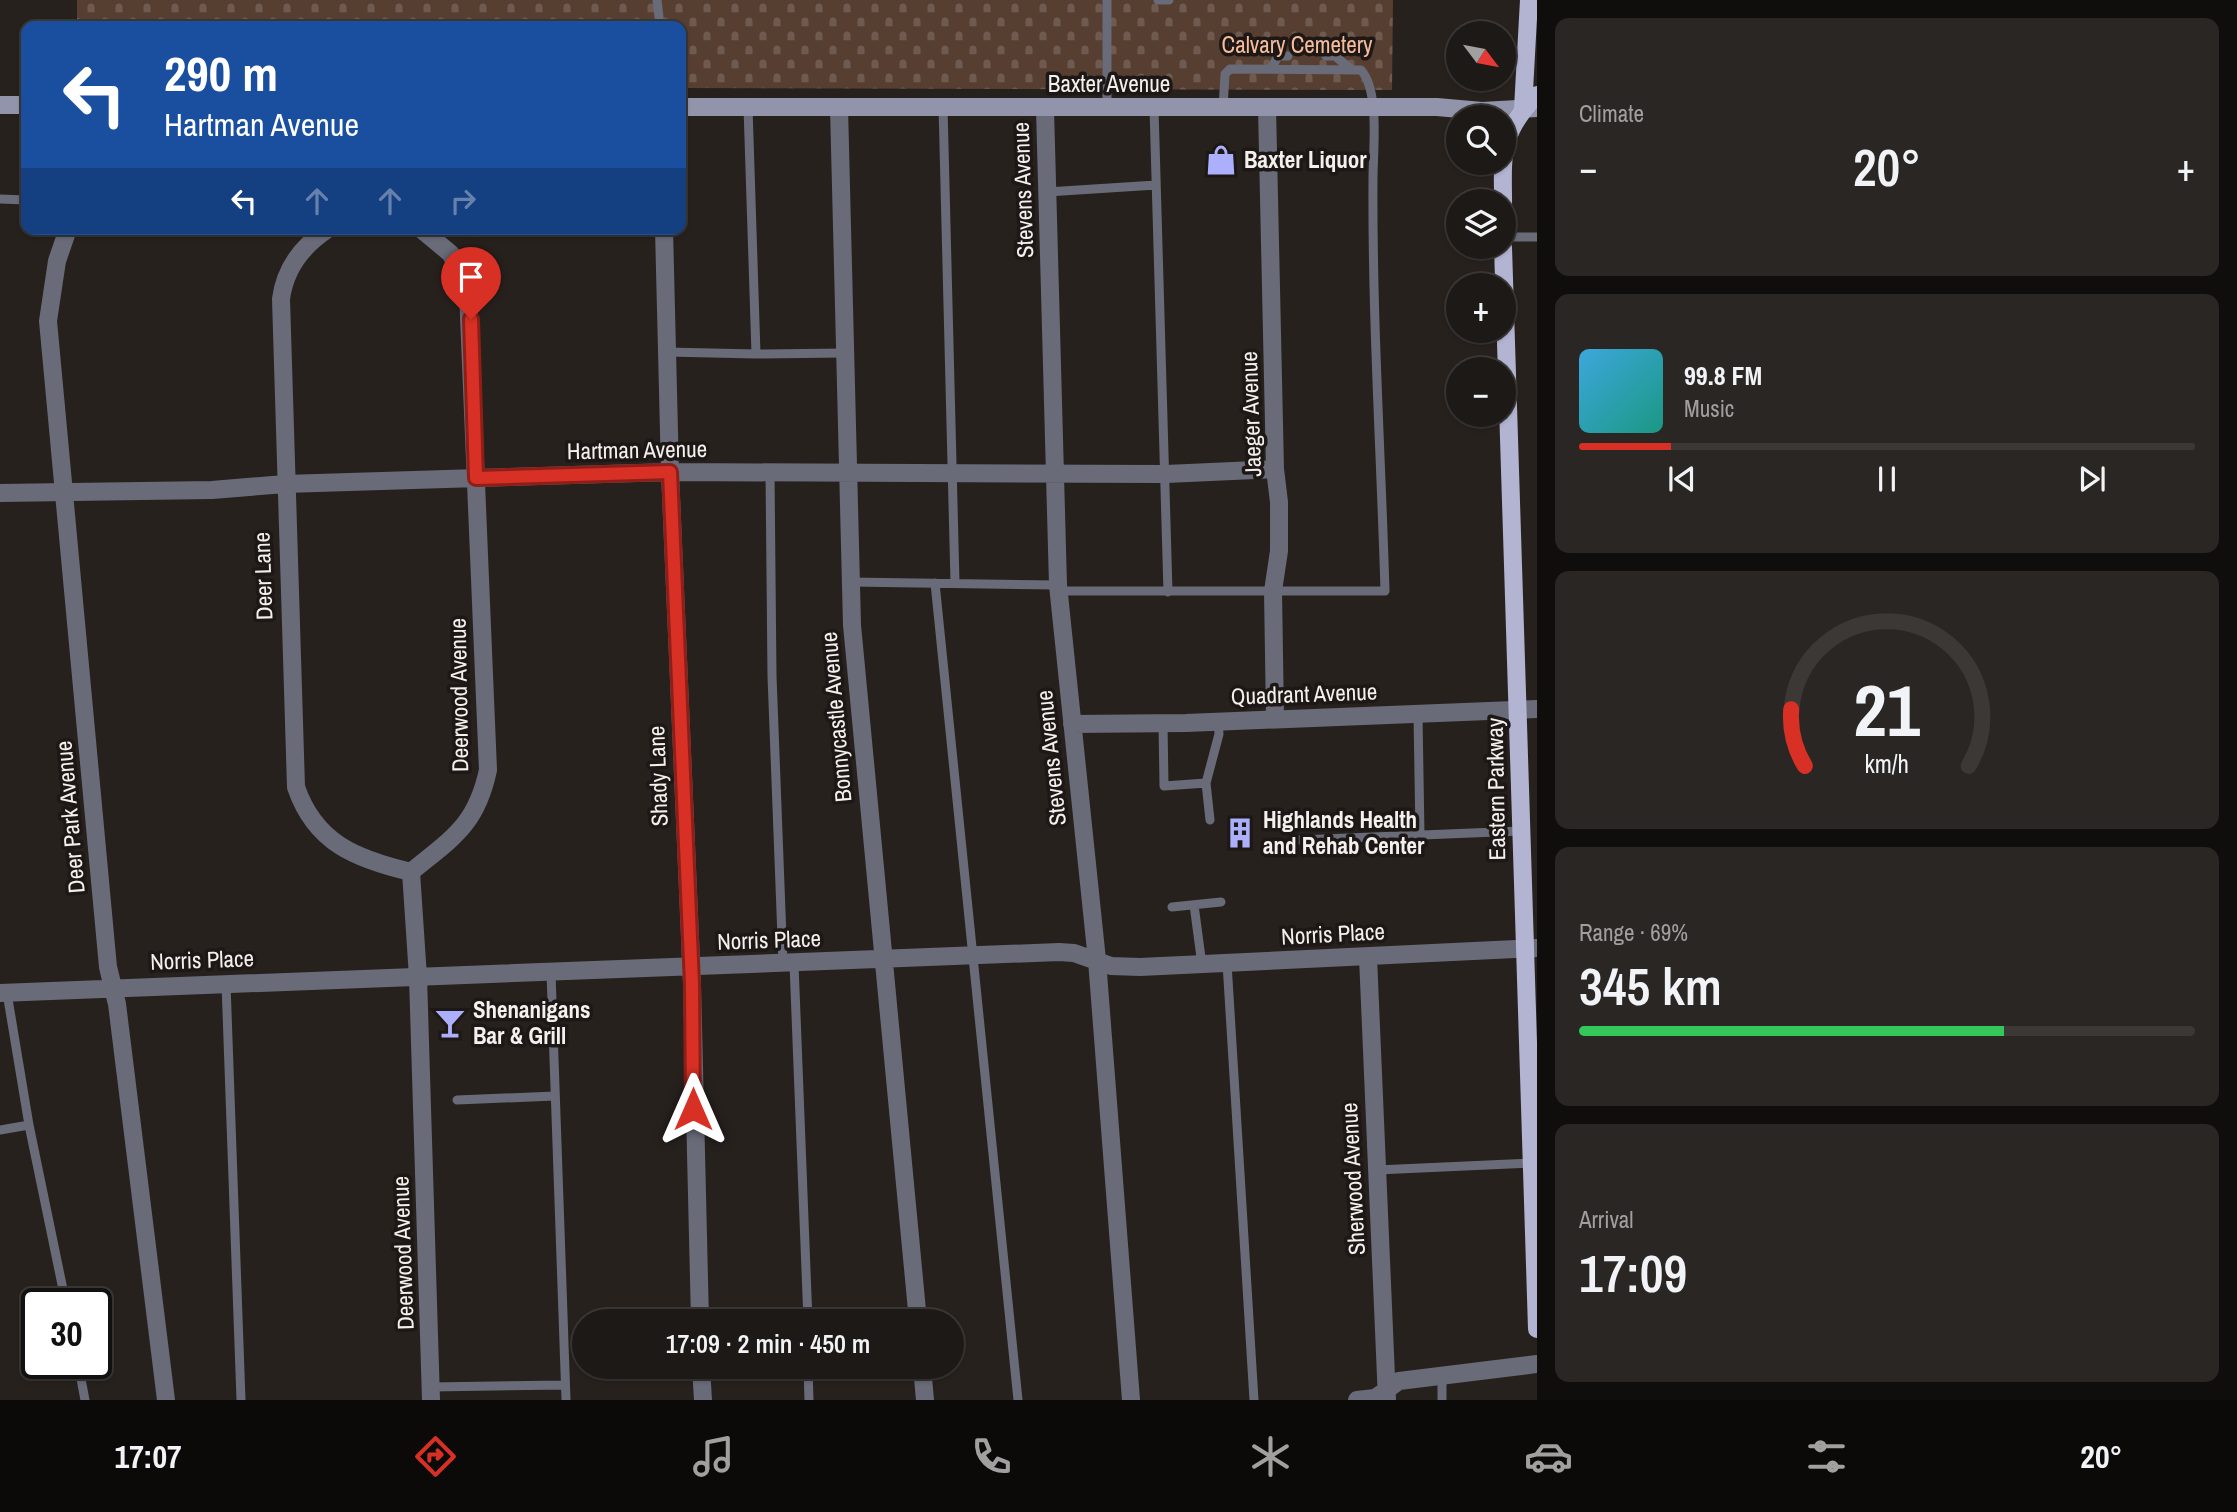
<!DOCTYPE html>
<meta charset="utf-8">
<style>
:root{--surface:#1d1916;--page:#2a2623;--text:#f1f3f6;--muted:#a0a0a1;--line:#3b3835;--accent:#d93025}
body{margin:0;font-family:"Archivo Narrow",sans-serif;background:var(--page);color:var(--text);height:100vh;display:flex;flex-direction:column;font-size:26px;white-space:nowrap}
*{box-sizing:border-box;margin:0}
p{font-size:23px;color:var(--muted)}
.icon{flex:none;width:38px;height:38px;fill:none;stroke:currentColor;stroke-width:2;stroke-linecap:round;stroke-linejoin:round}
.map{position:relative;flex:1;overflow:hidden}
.details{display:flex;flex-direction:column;gap:18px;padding:18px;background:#100e0c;width:700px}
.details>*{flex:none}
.top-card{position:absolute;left:21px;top:21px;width:665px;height:214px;border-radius:14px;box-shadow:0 2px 5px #0004,0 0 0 2px var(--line);background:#1a4fa0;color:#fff;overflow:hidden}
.needle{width:46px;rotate:122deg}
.tools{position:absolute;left:1446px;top:21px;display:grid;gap:14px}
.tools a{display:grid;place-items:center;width:70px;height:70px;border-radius:50%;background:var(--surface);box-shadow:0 2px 5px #0004,0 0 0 2px var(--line);font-size:35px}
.speed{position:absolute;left:21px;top:1288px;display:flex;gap:14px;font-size:35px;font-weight:700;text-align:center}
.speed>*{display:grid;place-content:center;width:91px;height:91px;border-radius:50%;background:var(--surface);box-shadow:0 2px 5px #0004,0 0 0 2px var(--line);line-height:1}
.speed .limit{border:4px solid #111;border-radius:10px;background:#fff;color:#111}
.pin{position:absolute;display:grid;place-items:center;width:60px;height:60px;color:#fff;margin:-72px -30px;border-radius:50% 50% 50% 0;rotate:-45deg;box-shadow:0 0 7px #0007}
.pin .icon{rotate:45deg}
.me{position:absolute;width:77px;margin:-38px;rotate:0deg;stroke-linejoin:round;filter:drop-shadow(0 0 5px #0008)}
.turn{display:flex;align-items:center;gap:24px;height:147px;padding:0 28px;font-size:32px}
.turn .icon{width:91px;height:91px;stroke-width:2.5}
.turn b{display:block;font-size:49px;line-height:60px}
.lanes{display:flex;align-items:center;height:66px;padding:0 28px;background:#0003;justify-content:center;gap:35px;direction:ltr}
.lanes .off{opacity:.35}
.big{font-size:52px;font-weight:600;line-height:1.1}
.details .tile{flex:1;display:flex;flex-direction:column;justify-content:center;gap:10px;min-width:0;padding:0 24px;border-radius:14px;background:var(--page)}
.details .dial{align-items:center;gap:0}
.dial svg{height:182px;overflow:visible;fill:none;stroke:var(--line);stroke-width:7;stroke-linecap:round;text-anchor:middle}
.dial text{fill:var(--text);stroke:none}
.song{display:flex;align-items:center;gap:21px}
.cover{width:84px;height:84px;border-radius:10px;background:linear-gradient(135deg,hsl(200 70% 55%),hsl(170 70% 35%))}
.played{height:7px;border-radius:4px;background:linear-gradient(90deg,var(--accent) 15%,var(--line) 15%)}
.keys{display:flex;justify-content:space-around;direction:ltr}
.heat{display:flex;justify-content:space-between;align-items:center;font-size:38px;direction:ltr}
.charge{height:10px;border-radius:5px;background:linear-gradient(90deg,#34c759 69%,var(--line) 0)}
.trip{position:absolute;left:572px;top:1309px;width:392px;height:70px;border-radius:35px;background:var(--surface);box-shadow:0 2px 5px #0004,0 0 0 2px var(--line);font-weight:600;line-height:70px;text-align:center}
.tabs{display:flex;height:112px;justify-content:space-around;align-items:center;background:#0c0a09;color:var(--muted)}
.tabs .icon{width:49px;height:49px}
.tabs .current{color:var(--accent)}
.tabs b{font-size:32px;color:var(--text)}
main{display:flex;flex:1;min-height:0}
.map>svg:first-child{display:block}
.cemetery{fill:url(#cemetery-stones)}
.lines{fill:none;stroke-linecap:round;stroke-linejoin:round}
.service{stroke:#696b79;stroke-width:9}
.minor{stroke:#696b79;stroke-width:18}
.secondary{stroke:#9294ab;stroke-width:18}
.primary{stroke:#b2b4d2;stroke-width:18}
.route-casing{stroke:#8d1f18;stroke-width:18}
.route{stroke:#d93025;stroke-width:12}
.labels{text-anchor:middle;stroke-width:7;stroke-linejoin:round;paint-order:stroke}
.park-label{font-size:23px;fill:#f6bc9c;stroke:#1d1815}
.street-label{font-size:23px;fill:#f4f0ee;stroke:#1d1815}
.poi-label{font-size:23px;font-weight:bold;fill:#f4f0ee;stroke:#1d1815;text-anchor:start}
</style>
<main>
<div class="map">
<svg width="1537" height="1400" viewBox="0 0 1537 1400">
<defs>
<pattern id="cemetery-stones" width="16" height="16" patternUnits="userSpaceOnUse" patternTransform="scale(1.75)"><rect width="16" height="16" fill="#563e31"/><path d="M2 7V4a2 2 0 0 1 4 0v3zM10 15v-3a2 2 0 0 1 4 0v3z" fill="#6f5a4f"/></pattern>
</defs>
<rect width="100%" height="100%" fill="#27211e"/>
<path class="cemetery" d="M77 0H1393L1392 90 681 88V26H77Z"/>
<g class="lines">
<path class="service" d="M657 0 660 26
M1158 0H1169
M1326 56H1335L1352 70
M1271 69 1278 56H1288
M943 106 955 583
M748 107 756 354 844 353
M1107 108V0
M1154 108 1168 592
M1047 192 1156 185
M0 199 26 200
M1503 237H1537
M667 352 756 354
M770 472 772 676 783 964
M850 582 1058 585
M935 583 1018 1400
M1059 591H1385C1381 454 1372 316 1373 179 1373 150 1380 91 1361 70L1230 69 1225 74 1223 108
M1418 715 1420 835
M1163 723 1164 786 1206 783
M1210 820 1206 783 1219 734 1218 721
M1299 840 1521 831
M1194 905 1202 965
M1172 907 1221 902
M1227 963 1254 1400
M794 964 808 1321
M551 973 566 1400
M226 984 241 1400
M7 993 29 1125
M457 1100 555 1096
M0 1130 29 1125 66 1304
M1377 1170 1531 1163
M78 1363 85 1400
M808 1367 809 1400
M1442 1375V1400
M431 1387 565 1385"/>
<path class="minor" d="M839 107 852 625 918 1321
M1267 107 1275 469 1279 502V551L1273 591 1275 718
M1045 109 1058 585 1097 960 1131 1400
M68 229 57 261 48 321 108 967 117 1004 166 1400
M328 229C302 246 285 268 281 299L296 787C315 843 356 859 411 872
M664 229 670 472 692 984 700 1321
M0 493 212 490 285 484 670 472 1166 474 1275 469
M1072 724 1186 723 1537 709
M411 872C452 838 476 826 488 770L468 292 451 254 421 229
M411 872 418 977 431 1400
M1368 957 1387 1400
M0 993 1059 952 1074 953 1111 966 1140 967 1537 948
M701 1367 703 1400
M922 1367 925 1400
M1357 1400 1375 1398 1399 1381 1537 1364"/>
<path class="secondary" d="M0 105H26
M681 107H1437L1482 111 1537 108"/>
<path class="primary" d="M1523 109 1529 0
M1503 216C1504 161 1495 137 1537 95
M1503 247 1537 1329"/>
</g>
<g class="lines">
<g class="route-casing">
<path id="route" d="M471 319 476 478 670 472 692 984 693 1109"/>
</g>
<use href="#route" class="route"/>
</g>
<defs>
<g id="shop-bare" transform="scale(2.415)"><path d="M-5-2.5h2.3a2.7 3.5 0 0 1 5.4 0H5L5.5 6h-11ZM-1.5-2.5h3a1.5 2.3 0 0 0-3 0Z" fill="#acaffb" stroke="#1d1815" stroke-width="2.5" paint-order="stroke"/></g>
<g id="building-bare" transform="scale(2.415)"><path d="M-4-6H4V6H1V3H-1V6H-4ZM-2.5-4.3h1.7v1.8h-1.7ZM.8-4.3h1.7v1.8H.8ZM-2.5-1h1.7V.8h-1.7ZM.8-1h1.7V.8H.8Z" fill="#acaffb" stroke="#1d1815" stroke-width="2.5" paint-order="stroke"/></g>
<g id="bar-bare" transform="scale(2.415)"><path d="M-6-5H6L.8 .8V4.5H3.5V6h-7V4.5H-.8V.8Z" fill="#acaffb" stroke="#1d1815" stroke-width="2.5" paint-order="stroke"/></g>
</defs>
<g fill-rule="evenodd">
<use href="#shop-bare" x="1221" y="160"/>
<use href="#building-bare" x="1240" y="833"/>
<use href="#bar-bare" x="450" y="1023"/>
</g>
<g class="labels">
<g class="park-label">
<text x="1297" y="53">Calvary Cemetery</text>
</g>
<g class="street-label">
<text x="1109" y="92">Baxter Avenue</text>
<text transform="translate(1023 190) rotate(-92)" y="8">Stevens Avenue</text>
<text transform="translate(1251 414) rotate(-92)" y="8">Jaeger Avenue</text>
<text transform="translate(637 450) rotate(-1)" y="8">Hartman Avenue</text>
<text transform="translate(263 576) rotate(-92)" y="8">Deer Lane</text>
<text transform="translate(1304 694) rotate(-2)" y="8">Quadrant Avenue</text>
<text transform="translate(459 695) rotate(-91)" y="8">Deerwood Avenue</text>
<text transform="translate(836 717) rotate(-95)" y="8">Bonnycastle Avenue</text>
<text transform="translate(1051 758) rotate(-96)" y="8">Stevens Avenue</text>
<text transform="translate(658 776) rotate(-92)" y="8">Shady Lane</text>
<text transform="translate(1496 789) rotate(-91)" y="8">Eastern Parkway</text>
<text transform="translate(70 817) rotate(-95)" y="8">Deer Park Avenue</text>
<text transform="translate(1333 934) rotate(-3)" y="8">Norris Place</text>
<text transform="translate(769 940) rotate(-2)" y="8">Norris Place</text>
<text transform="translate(202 960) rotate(-2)" y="8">Norris Place</text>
<text transform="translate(1353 1179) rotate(-93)" y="8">Sherwood Avenue</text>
<text transform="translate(403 1253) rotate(-92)" y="8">Deerwood Avenue</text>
</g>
<g class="poi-label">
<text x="1244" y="168">Baxter Liquor</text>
<text x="1263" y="828">Highlands Health<tspan x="1263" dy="26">and Rehab Center</tspan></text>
<text x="473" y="1018">Shenanigans<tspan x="473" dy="26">Bar &amp; Grill</tspan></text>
</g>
</g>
</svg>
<div class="tools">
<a><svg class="needle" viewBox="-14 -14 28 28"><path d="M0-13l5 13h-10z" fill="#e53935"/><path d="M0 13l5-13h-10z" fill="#a0a0a1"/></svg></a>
<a><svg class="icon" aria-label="search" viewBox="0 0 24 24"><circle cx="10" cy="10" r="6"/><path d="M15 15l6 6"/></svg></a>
<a><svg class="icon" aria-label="layers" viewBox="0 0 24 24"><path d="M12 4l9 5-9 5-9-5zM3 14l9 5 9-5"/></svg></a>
<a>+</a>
<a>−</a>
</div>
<div class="speed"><div class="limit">30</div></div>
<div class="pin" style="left:471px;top:319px;background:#d93025"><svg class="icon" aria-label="arrive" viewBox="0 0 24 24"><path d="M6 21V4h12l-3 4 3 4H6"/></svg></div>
<svg class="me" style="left:693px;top:1109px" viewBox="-20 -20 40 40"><path d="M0-17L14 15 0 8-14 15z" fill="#d93025" stroke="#fff" stroke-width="4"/></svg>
<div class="trip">17:09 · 2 min · 450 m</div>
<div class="top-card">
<div class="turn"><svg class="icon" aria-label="left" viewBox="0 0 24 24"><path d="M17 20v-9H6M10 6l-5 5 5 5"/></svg><div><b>290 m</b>Hartman Avenue</div></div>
<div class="lanes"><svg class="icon" aria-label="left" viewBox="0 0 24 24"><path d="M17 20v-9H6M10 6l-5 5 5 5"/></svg><svg class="icon off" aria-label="ahead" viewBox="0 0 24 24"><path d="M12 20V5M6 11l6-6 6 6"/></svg><svg class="icon off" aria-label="ahead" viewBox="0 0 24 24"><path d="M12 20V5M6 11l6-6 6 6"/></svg><svg class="icon off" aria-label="right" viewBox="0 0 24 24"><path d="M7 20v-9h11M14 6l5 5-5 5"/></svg></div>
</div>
</div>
<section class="details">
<div class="tile"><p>Climate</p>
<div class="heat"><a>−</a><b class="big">20°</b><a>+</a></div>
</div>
<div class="tile">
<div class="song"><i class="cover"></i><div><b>99.8 FM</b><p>Music</p></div></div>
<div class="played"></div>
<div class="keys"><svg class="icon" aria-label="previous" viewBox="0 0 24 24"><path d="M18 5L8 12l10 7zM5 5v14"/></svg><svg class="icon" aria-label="pause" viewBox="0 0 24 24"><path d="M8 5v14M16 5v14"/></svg><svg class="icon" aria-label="next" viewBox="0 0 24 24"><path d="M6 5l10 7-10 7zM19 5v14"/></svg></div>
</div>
<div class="tile dial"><svg viewBox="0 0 100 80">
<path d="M14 69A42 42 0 1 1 86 69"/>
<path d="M14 69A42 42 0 0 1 8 44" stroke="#d93025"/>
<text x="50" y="56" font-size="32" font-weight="700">21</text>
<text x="50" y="72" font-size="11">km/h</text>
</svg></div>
<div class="tile"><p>Range · 69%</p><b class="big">345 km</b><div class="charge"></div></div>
<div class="tile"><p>Arrival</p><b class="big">17:09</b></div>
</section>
</main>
<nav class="tabs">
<b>17:07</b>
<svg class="icon current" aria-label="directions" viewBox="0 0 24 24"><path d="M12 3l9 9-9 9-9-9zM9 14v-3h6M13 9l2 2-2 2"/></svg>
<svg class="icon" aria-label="music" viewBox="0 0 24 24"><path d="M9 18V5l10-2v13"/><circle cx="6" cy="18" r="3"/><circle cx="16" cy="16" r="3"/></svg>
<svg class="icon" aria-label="phone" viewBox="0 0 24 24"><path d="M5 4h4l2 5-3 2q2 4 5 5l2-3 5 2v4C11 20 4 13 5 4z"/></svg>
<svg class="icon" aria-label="climate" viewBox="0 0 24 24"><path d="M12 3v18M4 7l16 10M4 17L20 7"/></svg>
<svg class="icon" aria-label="car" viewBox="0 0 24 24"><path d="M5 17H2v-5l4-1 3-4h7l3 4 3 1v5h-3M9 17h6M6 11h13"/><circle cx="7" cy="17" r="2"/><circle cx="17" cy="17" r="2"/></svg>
<svg class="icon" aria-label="filters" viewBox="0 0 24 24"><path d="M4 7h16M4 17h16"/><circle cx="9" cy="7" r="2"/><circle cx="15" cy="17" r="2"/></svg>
<b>20°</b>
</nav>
